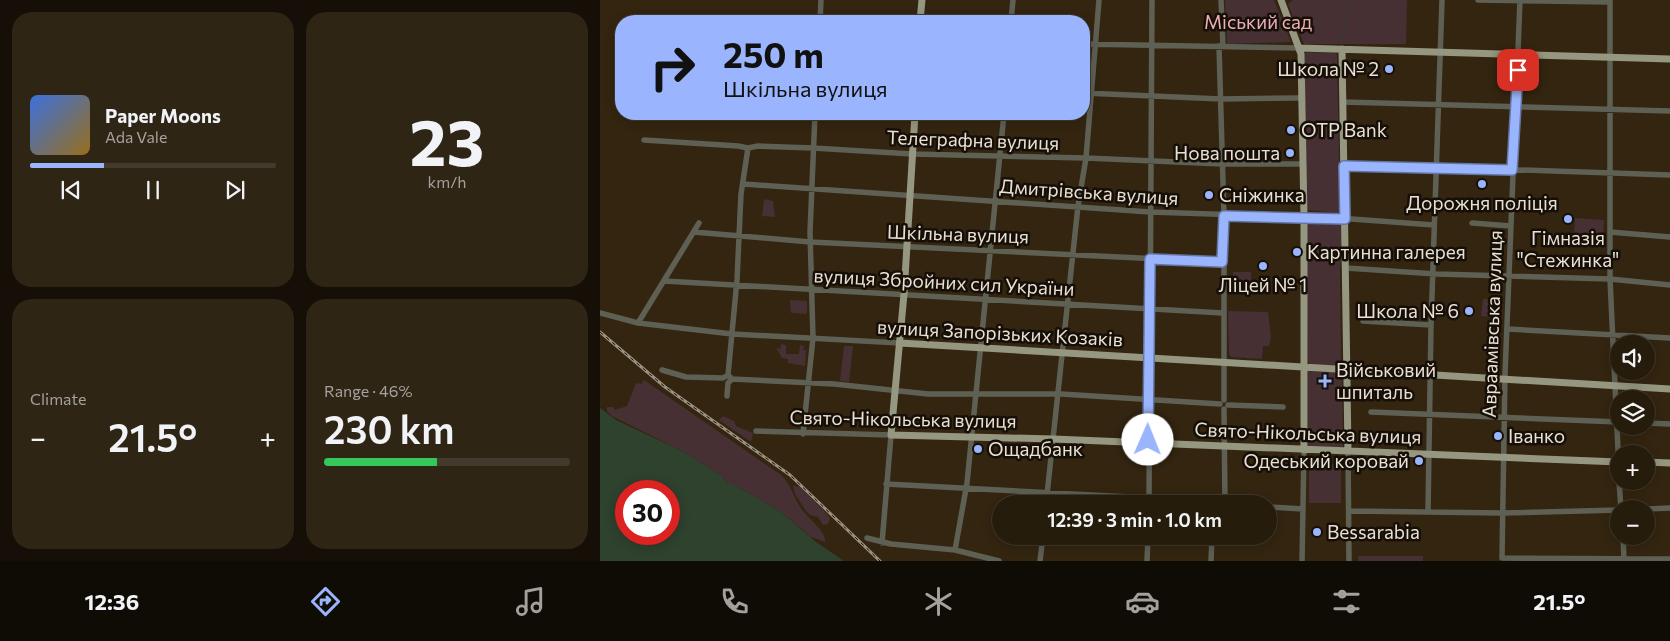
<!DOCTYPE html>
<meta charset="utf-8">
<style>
:root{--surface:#261c0c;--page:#2e2515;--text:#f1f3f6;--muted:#a4a19d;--line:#423a2d;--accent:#9ab5fd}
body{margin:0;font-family:Commissioner,sans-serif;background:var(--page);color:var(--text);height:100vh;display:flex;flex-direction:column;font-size:19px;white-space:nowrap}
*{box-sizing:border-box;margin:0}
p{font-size:16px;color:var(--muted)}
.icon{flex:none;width:28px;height:28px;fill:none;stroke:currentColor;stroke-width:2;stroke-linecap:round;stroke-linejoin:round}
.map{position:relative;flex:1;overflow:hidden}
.side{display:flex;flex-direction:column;gap:12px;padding:12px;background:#150f07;width:600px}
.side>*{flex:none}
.top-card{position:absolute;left:15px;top:15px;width:475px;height:105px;border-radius:20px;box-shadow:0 2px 12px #0003,0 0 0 1px var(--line);background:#9ab5fd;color:#111;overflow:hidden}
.buttons{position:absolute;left:1010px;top:335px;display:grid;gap:10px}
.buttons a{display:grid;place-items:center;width:45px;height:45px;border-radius:50%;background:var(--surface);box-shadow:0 2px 12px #0003,0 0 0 1px var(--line);font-size:25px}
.speed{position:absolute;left:15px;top:480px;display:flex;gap:10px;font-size:25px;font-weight:700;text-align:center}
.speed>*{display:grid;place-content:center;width:65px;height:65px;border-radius:50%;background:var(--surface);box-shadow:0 2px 12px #0003,0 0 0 1px var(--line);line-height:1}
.speed .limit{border:8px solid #d22;background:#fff;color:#111}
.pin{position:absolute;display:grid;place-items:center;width:42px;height:42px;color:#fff;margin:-21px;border-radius:10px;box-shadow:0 2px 8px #0006}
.me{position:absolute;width:55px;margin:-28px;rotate:1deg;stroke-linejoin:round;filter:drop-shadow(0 0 4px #0008)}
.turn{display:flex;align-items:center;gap:18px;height:105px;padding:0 25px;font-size:22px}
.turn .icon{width:65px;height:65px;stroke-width:2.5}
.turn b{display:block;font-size:35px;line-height:42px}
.big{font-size:38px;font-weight:600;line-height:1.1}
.side .tile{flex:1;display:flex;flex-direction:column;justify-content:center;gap:8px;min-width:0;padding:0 18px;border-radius:20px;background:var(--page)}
.side .dial{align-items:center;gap:0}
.dial b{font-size:65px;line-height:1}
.song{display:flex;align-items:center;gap:15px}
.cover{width:60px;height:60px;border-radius:8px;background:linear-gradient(135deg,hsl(220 70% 55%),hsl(40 70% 35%))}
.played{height:5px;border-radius:2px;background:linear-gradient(90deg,var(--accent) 30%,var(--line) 30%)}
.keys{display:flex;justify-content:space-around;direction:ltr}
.heat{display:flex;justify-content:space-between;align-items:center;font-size:28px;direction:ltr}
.charge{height:8px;border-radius:4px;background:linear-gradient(90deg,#34c759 46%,var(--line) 0)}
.side .tiles{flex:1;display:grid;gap:12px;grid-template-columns:repeat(2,1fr)}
.trip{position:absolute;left:392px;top:495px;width:285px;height:50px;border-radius:25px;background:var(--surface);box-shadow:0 2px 12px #0003,0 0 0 1px var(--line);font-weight:600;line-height:50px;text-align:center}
.dock{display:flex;height:80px;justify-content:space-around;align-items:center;background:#0f0b05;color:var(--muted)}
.dock .icon{width:35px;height:35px}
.dock .selected{color:var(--accent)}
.dock b{font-size:22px;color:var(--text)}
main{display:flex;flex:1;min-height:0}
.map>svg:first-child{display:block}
.green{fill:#463033}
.water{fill:#2e422e;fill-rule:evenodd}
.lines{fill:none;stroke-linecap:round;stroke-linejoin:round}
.stream{stroke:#2e422e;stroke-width:1}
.minor{stroke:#5f6054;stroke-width:5.5}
.major{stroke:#969780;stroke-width:7}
.rail-casing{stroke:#9d9282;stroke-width:3}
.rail{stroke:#150f07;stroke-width:1;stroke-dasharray:4;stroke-linecap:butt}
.route-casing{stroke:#6476a4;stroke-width:12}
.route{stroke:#9ab5fd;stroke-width:9}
.poi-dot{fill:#9ab5fd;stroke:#150f07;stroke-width:2}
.labels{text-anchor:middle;stroke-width:5;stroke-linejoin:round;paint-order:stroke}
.park-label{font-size:19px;fill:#ebadb6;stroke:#150f07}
.poi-label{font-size:19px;fill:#e9e0d3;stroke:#150f07;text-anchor:start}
.street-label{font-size:19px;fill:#e9e0d3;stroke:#150f07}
</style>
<main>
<section class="side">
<div class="tiles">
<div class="tile">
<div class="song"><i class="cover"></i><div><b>Paper Moons</b><p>Ada Vale</p></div></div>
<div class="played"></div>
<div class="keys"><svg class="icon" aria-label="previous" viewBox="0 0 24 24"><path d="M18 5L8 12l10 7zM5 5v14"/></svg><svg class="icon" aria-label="pause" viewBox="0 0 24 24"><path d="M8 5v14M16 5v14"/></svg><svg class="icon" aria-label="next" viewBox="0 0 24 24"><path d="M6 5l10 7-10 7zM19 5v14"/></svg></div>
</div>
<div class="tile dial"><b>23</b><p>km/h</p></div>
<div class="tile"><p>Climate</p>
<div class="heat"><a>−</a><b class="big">21.5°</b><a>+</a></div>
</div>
<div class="tile"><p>Range · 46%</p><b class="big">230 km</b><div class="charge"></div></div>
</div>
</section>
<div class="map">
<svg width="1070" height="561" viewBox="0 0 1070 561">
<rect width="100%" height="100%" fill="#332510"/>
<path class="green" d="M625 0H674L691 42 627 44Z
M693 0H807L806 44H704L688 4Z
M707 52 735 53 737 55 740 210 737 213 707 210 703 54Z
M164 199 173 201 175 217 162 216Z
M704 217 745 219 740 268 741 366 711 365 708 362 707 267Z
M975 218 1004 220 1003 236 974 235Z
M633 272H651V283H633Z
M883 299H893L891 317 881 316Z
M190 300 207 301V314L191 313Z
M628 311 668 312 671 337 669 346H663L662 359 631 357 629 354Z
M181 344 186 345V354H199L200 345 204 346 203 350H206L205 366 188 363V359L182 358 176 348 180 349Z
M244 346H253L249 382 240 381Z
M708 371 742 372 743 448 708 446Z
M44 380 181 475C192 485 194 500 203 511 210 520 226 531 225 542L211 537 180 511 133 484H128L121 475 82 451 12 416 7 411V407H13L15 410 27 406 36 383 41 384Z
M123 416 134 421 136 426 153 433 151 442 119 420Z
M709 463 741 464V503H709Z
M193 486 200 487 227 514 230 518 228 524 223 525 218 517 210 515 206 511 195 494Z
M758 556H823V561H758Z"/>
<path class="water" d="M0 408 16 420 82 451 121 475 128 484H133L180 511 216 542 244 561H0ZM26 491H69V534H26Z"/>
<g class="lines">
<path class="stream" d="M751 1 752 0
M742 39 749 8"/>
<path class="minor" d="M621 0 623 46
M878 0 1010 2
M920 0 905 375 902 558 1070 559
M1010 0V279L1019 471
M220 21 221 0
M411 21 413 0
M484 44 700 48
M619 46 624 216V400
M484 93 621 99 699 98
M743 102 1070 111
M44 140 138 146 148 148 158 146 213 148 312 154 486 158 622 164H703
M744 166 832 167 1070 175
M143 184 550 212 738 218 834 225
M872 223 911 226
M94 232 210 242 622 262
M1010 232 1070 237
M746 268 836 274 1010 279 1070 285
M64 281 623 313
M0 313 38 323 132 334 300 343
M763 321 831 325
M38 323 99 223
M907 329 1070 338
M62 370 86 377 123 378 128 375 132 379 128 383 127 396
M128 375 137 280 141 194 148 148
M132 379 234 384 328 394H461L620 404
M628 405 683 407
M624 409 625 504
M771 412 1019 422
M1046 423 1070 424
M156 431 291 435 282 543
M203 434 213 338 210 232 215 114
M748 451 749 561
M1019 481 1021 509
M286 484 549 498 561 501 608 504
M446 504 478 206 486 158 499 0
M549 504 552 0
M669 507 703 509
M1046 509 1070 508
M749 511 902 513 1019 510
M828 512 831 325 842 0
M1023 536 1024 559
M267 538 291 544 355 550 399 561
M355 550 367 483 404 114
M440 561 443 536
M547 561 548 536
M611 561 612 536
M702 561 704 450"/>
<path class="major" d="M681 0 701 54 704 217V450
M320 21 322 0
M700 48 1070 59
M742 49 748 451
M315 114 304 294 291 435 453 439 1019 462
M300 343 1070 389
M1046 462 1070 463"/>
<g class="rail-casing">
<path id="rail" d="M0 332 65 387 190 475 280 561"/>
</g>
<use href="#rail" class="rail"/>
</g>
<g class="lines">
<g class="route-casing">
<path id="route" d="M548 440 550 259 622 262 624 216 745 219 744 166 912 170 918 70"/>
</g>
<use href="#route" class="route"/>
</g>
<g class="poi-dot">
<circle cx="789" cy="69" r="5"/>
<circle cx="691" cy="130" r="5"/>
<circle cx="690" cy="153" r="5"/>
<circle cx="882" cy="184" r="5"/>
<circle cx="609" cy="195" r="5"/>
<circle cx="968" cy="219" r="5"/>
<circle cx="697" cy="252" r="5"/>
<circle cx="663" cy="266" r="5"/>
<circle cx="869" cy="311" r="5"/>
<path d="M722.5 373.5h5v5h5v5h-5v5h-5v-5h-5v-5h5z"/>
<circle cx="898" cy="436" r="5"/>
<circle cx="378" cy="449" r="5"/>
<circle cx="819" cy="461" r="5"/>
<circle cx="717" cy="532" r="5"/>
</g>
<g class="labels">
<g class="park-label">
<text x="658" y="29">Міський сад</text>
</g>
<g class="poi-label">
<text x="779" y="76" text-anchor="end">Школа № 2</text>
<text x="701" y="137">OTP Bank</text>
<text x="680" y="160" text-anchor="end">Нова пошта</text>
<text x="619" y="202">Сніжинка</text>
<text x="882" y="210" text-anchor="middle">Дорожня поліція</text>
<text x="968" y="245" text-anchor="middle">Гімназія<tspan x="968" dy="22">"Стежинка"</tspan></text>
<text x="707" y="259">Картинна галерея</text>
<text x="663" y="292" text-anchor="middle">Ліцей № 1</text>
<text x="859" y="318" text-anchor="end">Школа № 6</text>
<text x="736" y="377">Військовий<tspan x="736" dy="22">шпиталь</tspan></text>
<text x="908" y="443">Іванко</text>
<text x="388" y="456">Ощадбанк</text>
<text x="809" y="468" text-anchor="end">Одеський коровай</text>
<text x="727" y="539">Bessarabia</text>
</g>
<g class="street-label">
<text transform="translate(373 140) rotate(2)" y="7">Телеграфна вулиця</text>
<text transform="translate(489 192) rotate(4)" y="7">Дмитрівська вулиця</text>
<text transform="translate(358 234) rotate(2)" y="7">Шкільна вулиця</text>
<text transform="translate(344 282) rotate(3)" y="7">вулиця Збройних сил України</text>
<text transform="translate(892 324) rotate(-88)" y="7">Авраамівська вулиця</text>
<text transform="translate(400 333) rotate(3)" y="7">вулиця Запорізьких Козаків</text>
<text transform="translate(303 419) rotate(1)" y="7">Свято-Нікольська вулиця</text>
<text transform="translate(708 433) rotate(2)" y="7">Свято-Нікольська вулиця</text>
</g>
</g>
</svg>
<div class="buttons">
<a><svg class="icon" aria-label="sound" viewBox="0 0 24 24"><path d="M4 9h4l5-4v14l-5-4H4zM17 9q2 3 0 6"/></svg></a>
<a><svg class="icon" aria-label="layers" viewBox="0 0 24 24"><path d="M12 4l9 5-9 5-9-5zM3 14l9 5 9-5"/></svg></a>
<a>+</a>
<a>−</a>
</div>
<div class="speed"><div class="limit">30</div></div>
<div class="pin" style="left:918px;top:70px;background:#d93025"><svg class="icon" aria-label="arrive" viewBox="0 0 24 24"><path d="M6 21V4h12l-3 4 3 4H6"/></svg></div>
<svg class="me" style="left:548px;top:440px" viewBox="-20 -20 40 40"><circle r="19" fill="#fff"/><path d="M0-13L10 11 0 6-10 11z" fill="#9ab5fd"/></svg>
<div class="trip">12:39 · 3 min · 1.0 km</div>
<div class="top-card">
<div class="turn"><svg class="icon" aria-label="right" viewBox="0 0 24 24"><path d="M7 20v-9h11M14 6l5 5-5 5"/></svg><div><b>250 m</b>Шкільна вулиця</div></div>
</div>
</div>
</main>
<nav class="dock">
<b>12:36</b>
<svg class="icon selected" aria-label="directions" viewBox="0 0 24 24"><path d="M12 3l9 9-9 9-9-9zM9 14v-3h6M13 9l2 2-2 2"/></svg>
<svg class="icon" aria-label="music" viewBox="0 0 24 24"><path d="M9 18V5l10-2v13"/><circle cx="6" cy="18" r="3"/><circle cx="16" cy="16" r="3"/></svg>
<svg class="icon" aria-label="phone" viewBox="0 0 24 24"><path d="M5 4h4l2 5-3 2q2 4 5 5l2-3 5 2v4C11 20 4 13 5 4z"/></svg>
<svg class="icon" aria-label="climate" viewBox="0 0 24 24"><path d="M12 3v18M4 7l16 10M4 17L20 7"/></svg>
<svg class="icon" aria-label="car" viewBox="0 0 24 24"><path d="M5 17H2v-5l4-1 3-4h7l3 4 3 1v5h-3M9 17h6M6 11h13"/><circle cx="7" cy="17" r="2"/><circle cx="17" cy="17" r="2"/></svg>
<svg class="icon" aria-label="filters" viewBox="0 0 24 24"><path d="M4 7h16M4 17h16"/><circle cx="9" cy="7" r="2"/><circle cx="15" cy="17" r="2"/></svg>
<b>21.5°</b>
</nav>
